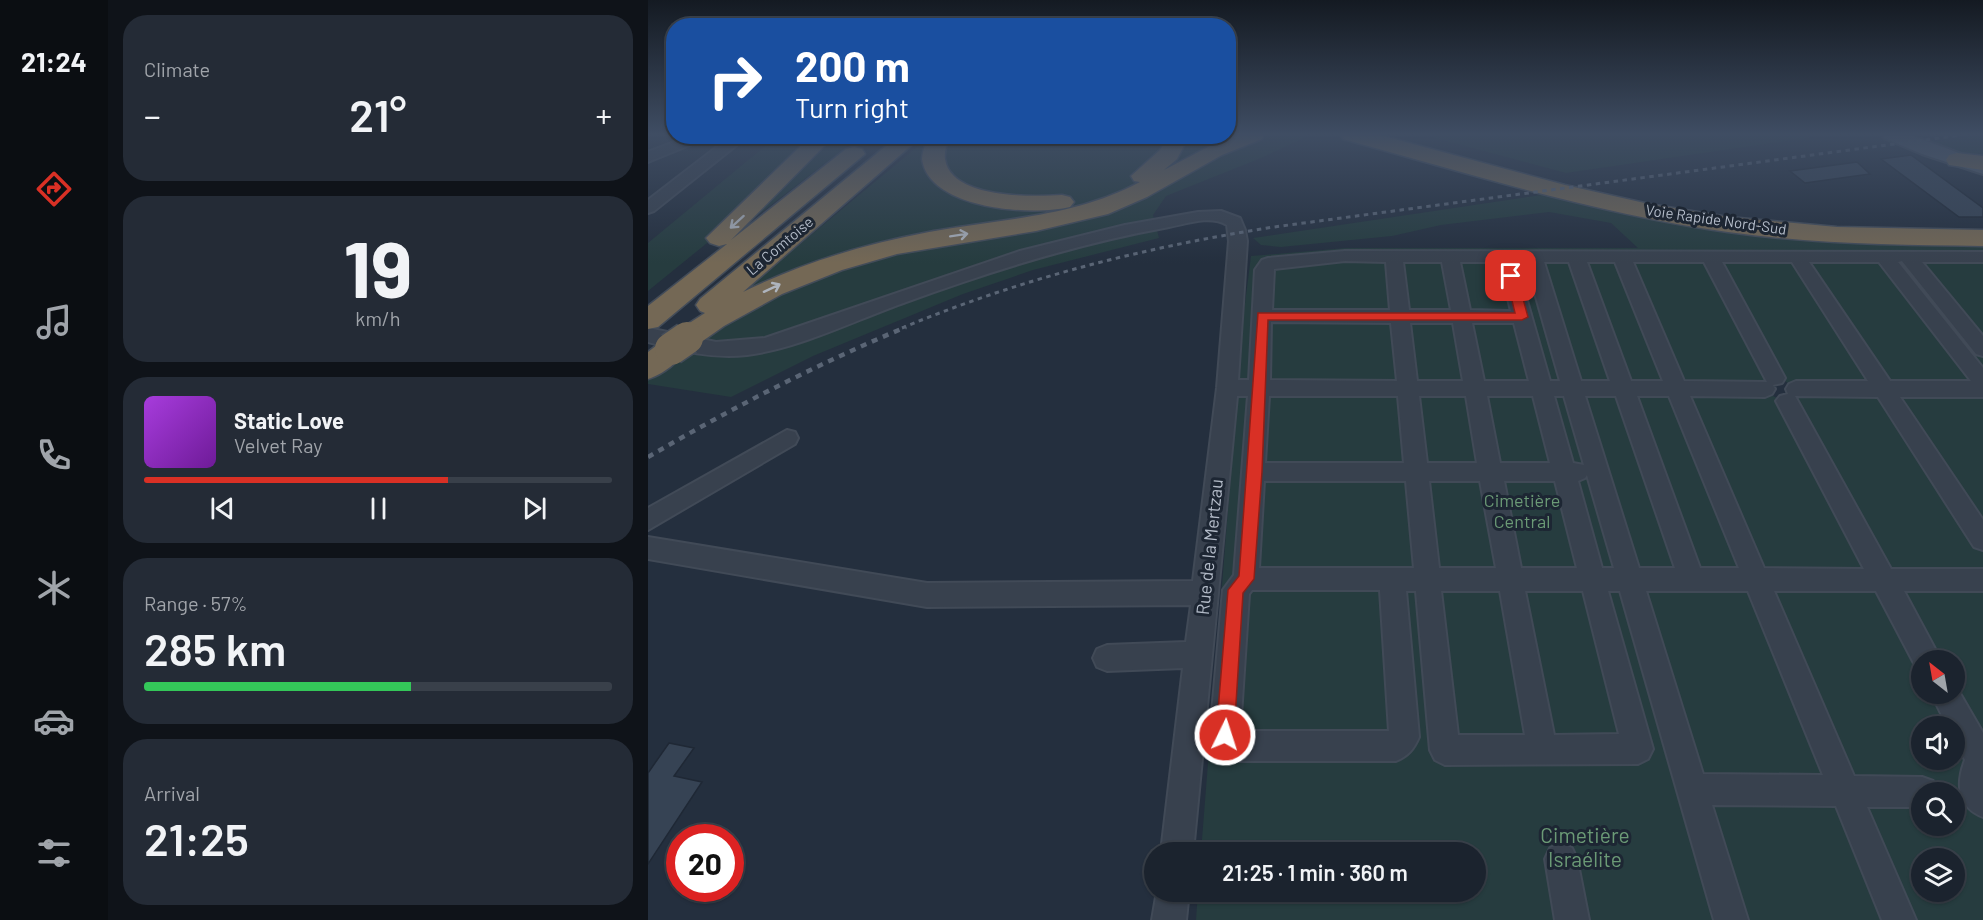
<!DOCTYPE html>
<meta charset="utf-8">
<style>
:root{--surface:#1b232e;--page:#242b36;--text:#f1f3f6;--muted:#a0a4aa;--line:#39404a;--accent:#d93025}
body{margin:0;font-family:Barlow,sans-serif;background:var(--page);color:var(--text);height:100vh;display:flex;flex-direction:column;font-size:22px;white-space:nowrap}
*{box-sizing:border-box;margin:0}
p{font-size:20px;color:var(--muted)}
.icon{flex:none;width:33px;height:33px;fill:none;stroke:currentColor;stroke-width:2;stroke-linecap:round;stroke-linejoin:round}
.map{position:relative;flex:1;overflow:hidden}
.details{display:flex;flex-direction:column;gap:15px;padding:15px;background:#0f1319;width:540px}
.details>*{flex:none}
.banner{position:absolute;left:18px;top:18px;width:570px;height:126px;border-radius:24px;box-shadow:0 2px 4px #0004,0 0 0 2px var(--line);background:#1a4fa0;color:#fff;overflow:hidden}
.needle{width:39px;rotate:329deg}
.controls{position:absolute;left:1263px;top:650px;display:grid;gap:12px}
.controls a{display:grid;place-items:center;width:54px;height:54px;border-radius:50%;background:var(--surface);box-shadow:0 2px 4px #0004,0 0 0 2px var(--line);font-size:30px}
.speed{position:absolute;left:18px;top:824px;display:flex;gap:12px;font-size:30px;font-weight:700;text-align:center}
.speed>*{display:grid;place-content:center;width:78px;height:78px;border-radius:50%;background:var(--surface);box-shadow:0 2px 4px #0004,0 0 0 2px var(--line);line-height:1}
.speed .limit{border:9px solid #d22;background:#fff;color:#111}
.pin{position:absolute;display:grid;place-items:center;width:51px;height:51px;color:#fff;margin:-26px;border-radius:12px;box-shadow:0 3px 9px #0006}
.me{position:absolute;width:66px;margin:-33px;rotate:4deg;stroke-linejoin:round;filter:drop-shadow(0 0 4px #0008)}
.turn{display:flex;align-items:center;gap:21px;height:126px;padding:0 30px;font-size:27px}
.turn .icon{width:78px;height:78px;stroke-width:2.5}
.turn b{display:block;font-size:42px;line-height:51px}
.big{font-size:45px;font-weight:600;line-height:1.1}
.details .card{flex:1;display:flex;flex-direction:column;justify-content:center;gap:9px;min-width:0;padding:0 21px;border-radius:24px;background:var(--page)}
.details .dial{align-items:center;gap:0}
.dial b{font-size:78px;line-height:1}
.song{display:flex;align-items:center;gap:18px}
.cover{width:72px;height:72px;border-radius:9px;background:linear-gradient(135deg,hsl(280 70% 55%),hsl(280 70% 35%))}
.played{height:6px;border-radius:3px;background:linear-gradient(90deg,var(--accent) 65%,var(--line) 65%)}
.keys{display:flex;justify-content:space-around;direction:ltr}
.heat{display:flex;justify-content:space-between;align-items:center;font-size:33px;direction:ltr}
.charge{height:9px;border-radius:4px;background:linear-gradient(90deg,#34c759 57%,var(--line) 0)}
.trip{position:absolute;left:496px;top:842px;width:342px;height:60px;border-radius:30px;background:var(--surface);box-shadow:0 2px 4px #0004,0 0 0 2px var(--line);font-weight:600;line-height:60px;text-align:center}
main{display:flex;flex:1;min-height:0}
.tab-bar{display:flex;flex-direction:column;width:108px;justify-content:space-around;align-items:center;background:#0b0e12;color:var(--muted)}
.tab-bar .icon{width:42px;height:42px}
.tab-bar .current{color:var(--accent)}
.tab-bar b{font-size:27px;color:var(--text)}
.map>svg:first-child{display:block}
.green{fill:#263c3f;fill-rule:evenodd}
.building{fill:#364354;stroke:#1f2835;stroke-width:1.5}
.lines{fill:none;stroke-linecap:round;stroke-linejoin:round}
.minor-casing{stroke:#414a57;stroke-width:4}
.major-casing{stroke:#414a57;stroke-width:4}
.highway-casing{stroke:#434c59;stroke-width:3}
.minor{fill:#38414e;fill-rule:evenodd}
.major{fill:#56606e;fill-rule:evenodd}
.highway{fill:#746855;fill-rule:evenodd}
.rail-far1{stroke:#5a6575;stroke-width:3;stroke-dasharray:4.5 4.5;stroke-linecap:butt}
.rail{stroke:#5a6575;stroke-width:4.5;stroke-dasharray:6 6;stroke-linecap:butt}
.highway-bridge-casing{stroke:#434c59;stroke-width:35;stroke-linecap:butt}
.highway-bridge{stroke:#746855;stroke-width:32}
.oneway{stroke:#aeb4bd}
.route{fill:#d93025;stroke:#8d1f18;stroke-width:1.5}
.labels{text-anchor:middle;stroke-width:6;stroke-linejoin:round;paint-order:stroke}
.far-street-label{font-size:15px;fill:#b4bcc9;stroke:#1d2633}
.park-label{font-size:18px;fill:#6b9a76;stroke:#1d2633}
.street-label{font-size:18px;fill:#b4bcc9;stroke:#1d2633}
.near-park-label{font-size:21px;fill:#6b9a76;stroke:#1d2633}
</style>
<main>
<nav class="tab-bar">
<b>21:24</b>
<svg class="icon current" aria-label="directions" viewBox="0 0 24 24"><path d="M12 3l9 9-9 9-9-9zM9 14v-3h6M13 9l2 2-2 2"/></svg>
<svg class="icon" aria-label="music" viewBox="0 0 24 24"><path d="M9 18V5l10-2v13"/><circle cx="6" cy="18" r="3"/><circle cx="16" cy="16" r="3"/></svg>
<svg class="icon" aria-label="phone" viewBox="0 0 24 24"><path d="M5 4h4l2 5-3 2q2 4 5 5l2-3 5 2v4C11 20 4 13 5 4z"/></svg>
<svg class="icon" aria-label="climate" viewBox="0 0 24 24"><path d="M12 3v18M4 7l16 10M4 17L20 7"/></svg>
<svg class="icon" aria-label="car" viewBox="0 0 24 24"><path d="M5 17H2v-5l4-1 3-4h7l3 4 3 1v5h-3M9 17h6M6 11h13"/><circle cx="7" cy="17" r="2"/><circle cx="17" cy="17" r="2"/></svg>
<svg class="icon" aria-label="filters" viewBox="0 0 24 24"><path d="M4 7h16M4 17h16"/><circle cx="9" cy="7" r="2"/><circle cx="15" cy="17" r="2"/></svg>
</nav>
<section class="details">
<div class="card"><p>Climate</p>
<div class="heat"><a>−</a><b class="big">21°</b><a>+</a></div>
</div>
<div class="card dial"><b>19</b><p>km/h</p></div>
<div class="card">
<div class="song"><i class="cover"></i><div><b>Static Love</b><p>Velvet Ray</p></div></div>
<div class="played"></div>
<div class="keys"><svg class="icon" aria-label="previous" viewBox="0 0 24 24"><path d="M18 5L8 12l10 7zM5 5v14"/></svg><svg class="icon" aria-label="pause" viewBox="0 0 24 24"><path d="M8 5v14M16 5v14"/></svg><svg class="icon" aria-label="next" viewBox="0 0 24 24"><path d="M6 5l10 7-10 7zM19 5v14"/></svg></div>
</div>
<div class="card"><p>Range · 57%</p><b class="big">285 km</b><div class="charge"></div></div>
<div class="card"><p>Arrival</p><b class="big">21:25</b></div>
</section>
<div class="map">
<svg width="1335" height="920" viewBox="0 0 1335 920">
<rect width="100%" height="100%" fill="#242f3e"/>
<path class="green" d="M581 134H657L658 137 613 158 518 196 505 215 511 238 385 270 315 294 165 356 83 397 0 384V378L102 305 99 288 281 137 580 136Z
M772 134H1186L918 173Z
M1335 135V158L1275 143Z
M128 137H211L75 242 64 239 0 291V243Z
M900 194 1016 219 1335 244V920H548L550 891H828V852H553L595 319 603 256 698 248H990L963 223 901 212 793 225 744 236 633 247 613 245 605 238ZM1119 379C1135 379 1141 380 1149 394L1146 399C1133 399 1119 399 1116 383ZM1274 660H1306V693H1274ZM1274 726H1306V759H1274ZM1274 792H1306V825H1274ZM1274 858H1306V891H1274Z"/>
<path class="building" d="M1263 155 1335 208V217H1311L1233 159Z
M1209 162 1222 174 1157 183 1142 171Z
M21 743 46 748 26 776 54 782 0 864V773Z"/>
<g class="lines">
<g class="minor-casing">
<path id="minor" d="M42 136H64L0 162V152Z
M83 136H100L6 211 0 213V200Z
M573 211 592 218 597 230 599 241 590 380H601L607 270 614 260 620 258 697 251 1335 252V262H1274L1335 336V356L1328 354 1254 261 1250 262 1335 368V397H1252L1335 520V550L1326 547 1230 397 1147 396 1243 569H1335V591H1256L1293 660H1274V671L1269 669 1228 591H1126L1206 776 1274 777 1285 781 1289 792H1274V807H1219L1268 920H1234L1188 806 1064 805 1100 920H1066L972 591H960L1005 749 1000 759 990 764 797 765 787 760 782 750 768 591H758L771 737C766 749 760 756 748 761H582L572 756 562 735 575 590 586 575 600 396H589L545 852H513L535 668 459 671 449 667 445 658 449 649 459 645 538 642 543 605 279 607 0 559V537L279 583 545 581 569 388 581 241 579 225C561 214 535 225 516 228 428 244 343 271 258 302 207 320 153 348 99 355 65 359 32 351 0 342V328L68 342 117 338 372 251 477 225 550 212ZM697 261 738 262 742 310H624L626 269ZM755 262H794L803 310H761ZM812 262H851L863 311 822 310ZM868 262H878L912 381H902ZM896 262H921L962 381H933ZM939 262H967L1015 381H983ZM985 262H1056L1119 382 1036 381ZM1074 262H1144L1220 381H1148L1141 384 1138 389 1140 394 1132 396 1128 401 1216 569 1116 568 1042 396 1117 397 1124 394 1127 389 1125 385 1134 383 1137 378ZM1161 262H1231L1323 381H1242ZM623 322 743 323 749 381 622 380ZM762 323H805L815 381H769ZM824 323H866L881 381H836ZM621 396H750L756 463H617ZM771 396H818L829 463H779ZM839 396H885L902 463H852ZM906 396H916L936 465 925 463ZM937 396H968L1027 568H991ZM989 396H1021L1091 568H1052ZM939 475 966 568H954L930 481 937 478ZM616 481H758L766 568H611ZM781 481H832L848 568H791ZM856 481H907L929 568H873ZM604 590H732L741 731H592L601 594ZM793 591H852L877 735H810ZM877 591H935L971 734 906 735ZM998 591H1100L1175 775 1055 774Z
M139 430 147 432 150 438 147 444 0 530V508Z
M1306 683 1335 733V817C1309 807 1308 783 1317 760L1306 740V726H1299L1283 693H1306Z
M913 843 924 848 929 859 941 920H907L897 859 902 848Z
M509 891H541L538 920H504Z"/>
</g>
<g class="major-casing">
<path id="major" d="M1234 134H1260L1335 162V174L1274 154 1236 138Z"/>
</g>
<g class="highway-casing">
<path id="highway" d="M585 134H616L614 139 574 155 499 197 460 214 388 231 249 254 194 270 134 294 76 326 49 345 36 347C35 361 13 375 0 379V352L13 342 26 340 29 331 57 313 52 311 48 305 52 299 250 136H274L95 292C154 263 217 244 281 232 352 219 427 217 492 182L486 181 483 176 512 150 520 136H541L529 159 516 170Z
M693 134H728L917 185 1001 204 1080 217 1189 227 1335 230V246C1250 245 1165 244 1080 232 950 214 822 174 695 139Z
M163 136H186L83 240 198 149 206 147 214 149 217 154 10 327 0 329V306L79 244 71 246 62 243 58 238Z
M279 136H301C299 143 296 153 297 159 303 199 384 197 414 195L422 197 426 202 422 207C385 216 281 210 274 159 274 153 278 143 279 136Z
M1309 153 1335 156V170L1301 165 1298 160 1301 155Z"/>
</g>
<use href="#minor" class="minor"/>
<use href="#major" class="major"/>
<use href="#highway" class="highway"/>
<path class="rail-far1" d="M254 328C374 278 498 247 626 227L1321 134"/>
<path class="rail" d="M0 457C84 408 169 364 258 327"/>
<g class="highway-bridge-casing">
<path id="highway-bridge" d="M23 349 39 338"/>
</g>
<use href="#highway-bridge" class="highway-bridge"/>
</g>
<defs><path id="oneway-shaft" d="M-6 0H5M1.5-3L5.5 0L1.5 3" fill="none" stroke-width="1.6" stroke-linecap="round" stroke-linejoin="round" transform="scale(1.5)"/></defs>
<g class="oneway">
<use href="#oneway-shaft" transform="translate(89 222) rotate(138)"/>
<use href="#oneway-shaft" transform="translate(311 235) rotate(-9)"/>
<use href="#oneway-shaft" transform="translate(124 288) rotate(-25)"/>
</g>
<linearGradient id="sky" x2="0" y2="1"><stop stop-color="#141a22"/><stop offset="0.51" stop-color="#3f4d63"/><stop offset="1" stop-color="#3f4d63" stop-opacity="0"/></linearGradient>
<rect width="1335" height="263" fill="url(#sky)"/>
<path class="route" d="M863 273 869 276 880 317 874 320H620L614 472 606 579 595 593 586 735 583 742 577 744 570 742 568 735 580 590 591 576 610 313H867L858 276Z"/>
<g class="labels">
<g class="far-street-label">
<text transform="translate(1068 220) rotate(8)" y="5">Voie Rapide Nord-Sud</text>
<text transform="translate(132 246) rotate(-40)" y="5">La Comtoise</text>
</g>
<g class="park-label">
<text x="874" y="507">Cimetière<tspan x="874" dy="21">Central</tspan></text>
</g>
<g class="street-label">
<text transform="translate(562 547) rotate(-84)" y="6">Rue de la Mertzau</text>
</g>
<g class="near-park-label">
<text x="937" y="843">Cimetière<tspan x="937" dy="24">Israélite</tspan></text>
</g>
</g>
</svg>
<div class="controls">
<a><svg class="needle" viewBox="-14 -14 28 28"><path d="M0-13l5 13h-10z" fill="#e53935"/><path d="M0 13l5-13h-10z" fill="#a0a4aa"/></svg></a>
<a><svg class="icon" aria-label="sound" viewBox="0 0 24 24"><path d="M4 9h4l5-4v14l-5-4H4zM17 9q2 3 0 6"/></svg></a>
<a><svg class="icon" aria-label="search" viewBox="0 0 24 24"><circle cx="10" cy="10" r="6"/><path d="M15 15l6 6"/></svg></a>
<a><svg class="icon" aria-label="layers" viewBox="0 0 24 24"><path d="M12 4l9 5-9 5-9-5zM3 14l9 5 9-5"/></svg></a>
</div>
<div class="speed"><div class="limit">20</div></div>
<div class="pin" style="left:863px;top:276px;background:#d93025"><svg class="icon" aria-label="arrive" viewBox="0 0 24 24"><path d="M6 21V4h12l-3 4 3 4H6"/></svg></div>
<svg class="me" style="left:577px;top:735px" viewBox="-20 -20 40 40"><circle r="17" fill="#d93025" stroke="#fff" stroke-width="3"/><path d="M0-11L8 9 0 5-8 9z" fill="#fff"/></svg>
<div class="trip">21:25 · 1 min · 360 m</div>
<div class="banner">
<div class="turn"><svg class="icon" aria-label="right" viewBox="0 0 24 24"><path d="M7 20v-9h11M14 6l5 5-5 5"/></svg><div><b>200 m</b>Turn right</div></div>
</div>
</div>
</main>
